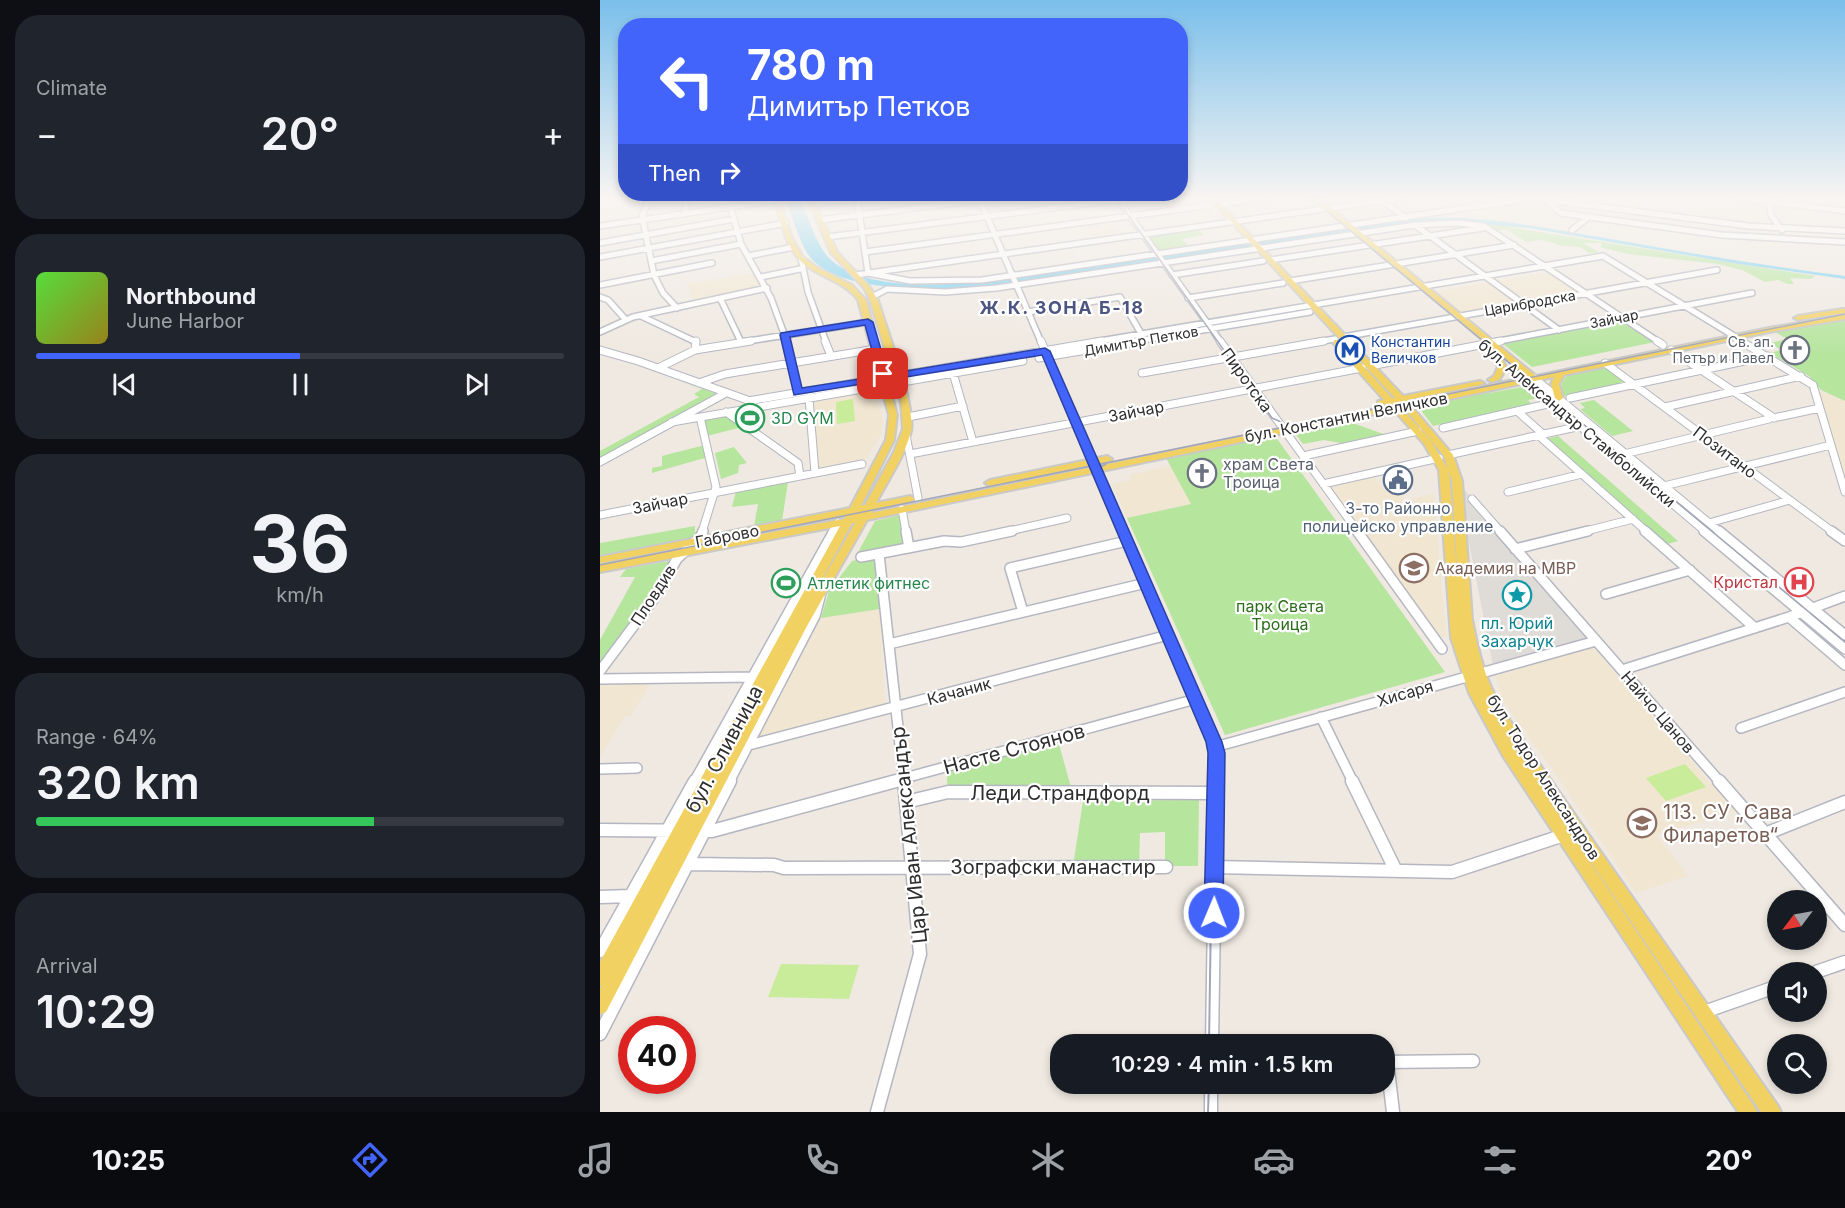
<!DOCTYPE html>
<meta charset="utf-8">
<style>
:root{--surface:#171b24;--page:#20242c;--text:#f1f3f6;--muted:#9ea1a6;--line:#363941;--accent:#4264fb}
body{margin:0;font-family:Inter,sans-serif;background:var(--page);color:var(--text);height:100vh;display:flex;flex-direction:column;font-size:22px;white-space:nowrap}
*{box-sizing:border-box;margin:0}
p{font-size:20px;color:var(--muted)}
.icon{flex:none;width:33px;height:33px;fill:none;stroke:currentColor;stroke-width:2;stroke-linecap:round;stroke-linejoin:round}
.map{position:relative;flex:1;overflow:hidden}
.panel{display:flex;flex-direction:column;gap:15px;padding:15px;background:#0d0f14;width:600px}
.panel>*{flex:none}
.top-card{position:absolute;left:18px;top:18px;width:570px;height:183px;border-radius:24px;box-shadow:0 3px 9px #0003;background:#4264fb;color:#fff;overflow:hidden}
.needle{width:39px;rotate:238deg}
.tools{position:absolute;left:1167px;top:890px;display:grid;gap:12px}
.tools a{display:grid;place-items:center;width:60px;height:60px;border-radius:50%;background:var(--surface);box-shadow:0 3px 9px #0003;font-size:30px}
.speed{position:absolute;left:18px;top:1016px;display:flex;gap:12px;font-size:30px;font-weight:700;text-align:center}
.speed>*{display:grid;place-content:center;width:78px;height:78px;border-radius:50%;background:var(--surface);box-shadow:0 3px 9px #0003;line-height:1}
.speed .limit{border:9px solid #d22;background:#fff;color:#111}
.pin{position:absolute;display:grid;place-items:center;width:51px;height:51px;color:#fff;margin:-26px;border-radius:12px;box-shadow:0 3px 9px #0006}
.me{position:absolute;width:66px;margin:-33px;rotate:1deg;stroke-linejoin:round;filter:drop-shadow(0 0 4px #0008)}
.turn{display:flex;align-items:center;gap:21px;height:126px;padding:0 30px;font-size:27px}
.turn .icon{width:78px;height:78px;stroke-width:2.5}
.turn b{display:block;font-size:42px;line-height:51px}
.then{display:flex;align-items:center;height:57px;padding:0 30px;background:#0003;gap:12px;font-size:22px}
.big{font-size:45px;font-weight:600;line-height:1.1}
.panel .card{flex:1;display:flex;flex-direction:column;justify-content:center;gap:9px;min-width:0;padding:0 21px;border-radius:24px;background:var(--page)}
.panel .dial{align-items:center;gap:0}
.dial b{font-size:78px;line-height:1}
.song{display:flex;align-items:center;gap:18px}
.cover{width:72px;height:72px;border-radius:9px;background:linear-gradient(135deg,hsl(110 70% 55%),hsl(50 70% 35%))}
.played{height:6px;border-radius:3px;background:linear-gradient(90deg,var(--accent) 50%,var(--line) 50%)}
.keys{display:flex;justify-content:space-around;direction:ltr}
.heat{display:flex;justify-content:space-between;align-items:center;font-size:33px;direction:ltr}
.charge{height:9px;border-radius:4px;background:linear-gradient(90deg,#34c759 64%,var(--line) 0)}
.trip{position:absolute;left:450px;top:1034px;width:345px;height:60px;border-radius:24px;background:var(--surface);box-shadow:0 3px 9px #0003;font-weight:600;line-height:60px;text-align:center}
.dock{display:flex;height:96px;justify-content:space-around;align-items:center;background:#090b0e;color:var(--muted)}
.dock .icon{width:42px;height:42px}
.dock .selected{color:var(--accent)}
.dock b{font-size:27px;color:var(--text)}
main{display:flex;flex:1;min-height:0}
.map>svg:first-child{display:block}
.education{fill:#f0e6d1}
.green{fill:#b6e59e}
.pitch{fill:#c9ec9a}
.plaza{fill:#dfdcd8}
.water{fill:#75cff0}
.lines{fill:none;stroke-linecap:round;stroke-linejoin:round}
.minor-far3-casing{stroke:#b4b7c1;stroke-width:8}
.minor-far2-casing{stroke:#b4b7c1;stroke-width:9}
.minor-far1-casing{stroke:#b4b7c1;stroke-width:12}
.minor-casing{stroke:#b4b7c1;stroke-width:15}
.major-casing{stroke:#c9c9c9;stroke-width:4}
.minor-far3{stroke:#fff;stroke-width:5}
.minor-far2{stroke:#fff;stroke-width:7}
.minor-far1{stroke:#fff;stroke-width:9}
.minor{stroke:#fff;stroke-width:12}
.major{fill:#f2d163;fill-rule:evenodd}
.tram-far1{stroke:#a3a6b8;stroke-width:1.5}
.tram{stroke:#a3a6b8;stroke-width:2}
.route{fill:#4264fb;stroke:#2b41a3;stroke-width:1.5;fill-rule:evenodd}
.labels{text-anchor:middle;stroke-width:4.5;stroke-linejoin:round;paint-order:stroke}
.far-street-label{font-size:14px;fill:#2e2e2e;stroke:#fff}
.far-transit-label{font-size:14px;fill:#164399;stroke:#fff;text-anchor:start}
.far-worship-label{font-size:14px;fill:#5b616d;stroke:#fff;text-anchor:end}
.street-label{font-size:16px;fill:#2e2e2e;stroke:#fff}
.leisure-label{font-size:16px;fill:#27864d;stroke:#fff;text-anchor:start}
.worship-label{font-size:16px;fill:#5b616d;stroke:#fff;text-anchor:start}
.service-label{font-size:16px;fill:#4e5e75;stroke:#fff}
.education-label{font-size:16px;fill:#785e54;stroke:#fff;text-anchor:start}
.health-label{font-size:16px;fill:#be3a42;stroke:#fff;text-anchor:end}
.park-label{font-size:16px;fill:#2c6e1b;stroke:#fff}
.culture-label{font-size:16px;fill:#0d838f;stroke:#fff}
.far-district-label{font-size:18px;font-weight:bold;letter-spacing:1.5px;fill:#4d5680;stroke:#fff}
.near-street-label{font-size:20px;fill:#2e2e2e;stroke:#fff}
.near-education-label{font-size:20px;fill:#785e54;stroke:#fff;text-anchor:start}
</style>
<main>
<section class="panel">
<div class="card"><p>Climate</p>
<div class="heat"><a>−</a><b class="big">20°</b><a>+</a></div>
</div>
<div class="card">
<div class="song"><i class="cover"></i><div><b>Northbound</b><p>June Harbor</p></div></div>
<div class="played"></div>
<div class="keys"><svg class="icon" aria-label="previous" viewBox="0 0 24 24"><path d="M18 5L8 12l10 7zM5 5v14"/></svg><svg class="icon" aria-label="pause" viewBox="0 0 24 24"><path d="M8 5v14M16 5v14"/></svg><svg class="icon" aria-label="next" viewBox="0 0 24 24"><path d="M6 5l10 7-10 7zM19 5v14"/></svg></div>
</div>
<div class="card dial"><b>36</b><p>km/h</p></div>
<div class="card"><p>Range · 64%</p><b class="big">320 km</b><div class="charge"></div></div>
<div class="card"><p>Arrival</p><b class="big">10:29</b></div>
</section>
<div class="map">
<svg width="1245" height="1112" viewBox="0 0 1245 1112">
<rect width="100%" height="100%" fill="#efe9e1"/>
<path class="education" d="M511 220 522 235 493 239 483 224Z
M948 272 979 292 924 302 896 281Z
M158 273 167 288 95 304 87 284Z
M891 282 920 303 862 313 835 291Z
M1215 389 1245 401V492Z
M275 390 283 420 281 435 265 461 219 470 213 401Z
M570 466 591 504 527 518 512 484 531 480 529 475Z
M774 477 785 490 796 488 805 500 834 494 846 636 837 638 729 487Z
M280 609 285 706 158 738 221 618Z
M992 646 1135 811 1057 835 1088 876 1036 893 954 772 903 701 895 676Z
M51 682 31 716H25L0 757V684Z"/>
<path class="green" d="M884 223 1215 276 1211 279 1190 278 1194 284H1188L1178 280 1165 282 1142 270 1118 264 1028 254 999 247 1002 246 1001 243H983L999 252 989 253C976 242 972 249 959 245 944 240 943 239 926 242L906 229 895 232Z
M598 229 604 235 582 239 591 249 561 253 549 236Z
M1022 320 1055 342 932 367 902 343Z
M1245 320V401L1221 390 1209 376 1170 353 1181 350 1170 343 1187 339 1175 332Z
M1005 368 1027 382 965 396C959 390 961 381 967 376Z
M78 380 117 394 0 459V451L99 397 94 394 102 389Z
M922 387 939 398 928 400 932 405 833 426 820 409 822 405Z
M994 400 1033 431 1012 436 980 409 985 408 980 403Z
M125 414 146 426 107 436 103 417Z
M747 421 789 436 746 444 724 440 703 444 694 432Z
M675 436 845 672 625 735 527 518 591 504 566 458Z
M958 436 1078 541 1064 545 946 439Z
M105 445 108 457 52 473V468L62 466V456Z
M134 447 147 463 139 465 138 473 121 479 115 453Z
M188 482 182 521 154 526 158 504 132 507 136 491Z
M301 515 302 547 256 556 275 521Z
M95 526V532L100 531 95 539 0 556V543Z
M275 556 280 609 221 618 229 591 252 561Z
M69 561 58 583 0 662V640L35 577H20L26 569Z
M457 737 472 791 348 792 346 767Z
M599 800 598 866H565V832L540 833 539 865 473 866 483 801Z"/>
<path class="pitch" d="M253 399 255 421 237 424 236 402Z
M1085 764 1106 787 1066 801 1046 778Z
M181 964 259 965 249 999 168 997Z"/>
<path class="plaza" d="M857 481 915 549 996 641 893 666Z"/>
<path class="water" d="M185 198H200C208 216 215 242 228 257 263 294 357 285 404 279L807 220C875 212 944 228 1011 239 1089 253 1166 266 1245 276V279L1139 264 929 228 844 221 406 284C359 289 243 298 210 257 201 246 191 213 185 198Z"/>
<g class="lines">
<g class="minor-far3-casing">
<path id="minor-far3" d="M50 198 42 216 54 275 63 293 77 308
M128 198 141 244 171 298 187 342
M257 198 268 273
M379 198 441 342
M517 198 621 342
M1139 198 1245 211
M780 199 806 218
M948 201 961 213 989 217 1122 235 1245 242
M1169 202 1171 215 1182 230
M212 204 261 198
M618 204 663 198
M85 214 87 198
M219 220 396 198
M815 225 959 330
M0 226 177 200
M972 230 990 216
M227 237 531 198
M0 243 134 219
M265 252 611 205
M148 256 194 247
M0 257 186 223
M201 258 208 292 226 342
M670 260 883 228
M51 261 141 244
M268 273 310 281 382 280 933 198 1148 226 1245 231
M255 275 801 198
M572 275 663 261
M161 277 200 269
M690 281 914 245
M0 285 112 263
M0 297 8 300 26 320
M272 297 287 289 345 292 396 288 815 225 858 223 884 226 1059 342
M120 298 141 342
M588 298 683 283
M428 312 520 297 543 337
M41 316 96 342
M0 332 33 317 167 288
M743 337 1117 270
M142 342 268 322
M494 342 1003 256 1144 342
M531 342 710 312
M716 342 735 339
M894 342 1152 293"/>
</g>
<g class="minor-far2-casing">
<path id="minor-far2" d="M186 341 198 392
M225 341 231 356
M441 341 523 532
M620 341 758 532
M1057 341 1063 345
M1141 341 1213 385 1245 492
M0 350 38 361 153 402
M95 350 96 341
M1071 350 1174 418
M439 358 540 341
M1005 363 1233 532
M770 366 901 341
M58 368 95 350 151 341
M353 373 373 442
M542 373 724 341
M934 378 1120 532
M925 380 1106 532
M99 383 125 374 276 349
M209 398 215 473
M970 398 1168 356
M148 401 502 341
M1065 407 1201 376
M917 411 943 434
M126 412 198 463 200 476
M100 417 116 487 102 532
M308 417 363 406
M1178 417 1220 408
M72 422 423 361
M843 428 952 403
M306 435 318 498
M938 435 1047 532
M310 454 762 368
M1024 454 1169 419
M848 455 981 426
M703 456 818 431
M0 462 126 393
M723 484 839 458
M1064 486 1231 445
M908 492 982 474
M872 499 901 532
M302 509 306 532
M0 515 262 464
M1109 523 1190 500
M233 532 238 523
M405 532 467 518
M982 532 1033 519"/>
</g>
<g class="minor-far1-casing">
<path id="minor-far1" d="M306 531 309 548
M523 531 614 742 616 782
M757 531 842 649
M900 531 1120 782
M1045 531 1155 628
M1104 531 1245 649
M1119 531 1245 635
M1231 531 1245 541
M915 549 988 531
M279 554 304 782
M261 557 344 541 361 542 412 531
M1006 594 1090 570
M423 612 410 568 527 541
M1189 617 1245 665
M289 644 546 583
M1022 670 1189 617 1245 596
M0 671 53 600 77 559 101 536 103 531
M0 679 153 677
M721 717 753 782
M1141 728 1245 692
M149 745 568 635
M615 747 996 641
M0 769 37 768
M94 782 234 531
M129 782 215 616 220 597
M290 782 596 699"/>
</g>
<g class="minor-casing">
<path id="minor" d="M752 781 796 871
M1119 781 1245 925
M306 802 348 792 615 793
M0 830 112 831 296 781
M1165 834 1245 802
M88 864 174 865 184 868 566 867
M614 867 852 872 964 835
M0 897 31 896
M0 951 95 781
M1216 972 1245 962
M1104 1012 1178 986
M0 1034 130 781
M612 1044 616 781
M784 1062 873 1061
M787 1062 793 1112
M611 1083V1112
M277 1112 320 954 304 781"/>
</g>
<g class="major-casing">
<path id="major" d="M173 198H179L192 238 203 257 218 268 252 285 266 300 297 415 294 440 261 506 265 505 294 452 303 429 301 402 270 300 264 288 231 253 207 198H213L237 252 269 286 278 300C286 328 316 406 311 431 305 456 288 480 276 503L310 496 315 499 310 502 273 509 271 513 790 406 788 404 778 405V401L784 400 734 344V340H740L792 398H795L609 198H615L803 396 880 381 884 383 880 385 807 400 808 402 928 377 712 198H719L936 376 1169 328 1245 315V319L1169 332 964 375 959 384 963 398 959 401 955 398 951 384 954 377 812 407 853 455 862 481 872 619C877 647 884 676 898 701 907 717 918 733 929 749L1178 1106 1181 1112H1161L919 757 896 719 913 748 1154 1106 1157 1112H1138L903 756 869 693 851 638 839 470 824 444 794 410 267 520 207 626 6 1012 0 1014V989L2 985 0 986V962L240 526 0 572V564L238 520 244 519 246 515 0 563V557L250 508 286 440 289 415 258 300C245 282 222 278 205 265 185 249 181 220 173 198ZM804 408 844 456 848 469 831 441 802 409ZM849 471 852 481 858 585ZM252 523H255L211 600Z
M1242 309H1245V313L1198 320 1194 318 1198 316Z
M893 353H899L906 367 900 379 892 382 888 380 894 376 898 367 892 355Z
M507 456 512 459 510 461 390 486 385 483 390 480Z"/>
</g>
<use href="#minor-far3" class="minor-far3"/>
<use href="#minor-far2" class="minor-far2"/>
<use href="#minor-far1" class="minor-far1"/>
<use href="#minor" class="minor"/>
<use href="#major" class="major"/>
<path class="tram-far1" d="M516 198 672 418 688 425
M711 198 1245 642
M506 464 499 468 498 477 613 747V782
M0 565 1245 314"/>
<path class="tram" d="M609 1044 613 781
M608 1112 609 1083"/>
</g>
<linearGradient id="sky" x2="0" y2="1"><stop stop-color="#7abfeb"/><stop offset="0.56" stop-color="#f8f5f2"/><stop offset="1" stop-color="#f8f5f2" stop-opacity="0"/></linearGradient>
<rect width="1245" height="354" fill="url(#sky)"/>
<path class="route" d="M268 319 273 322 288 374 445 348 450 351 622 742 625 753 623 913 621 920 614 923 607 920 604 913 608 753 606 742 442 355 194 395 180 335 181 333ZM265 325 279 376 202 388 190 337Z"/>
<defs>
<g id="metro-ring" transform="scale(1.5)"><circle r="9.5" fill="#fff" stroke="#1a4fb4" stroke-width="1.5"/><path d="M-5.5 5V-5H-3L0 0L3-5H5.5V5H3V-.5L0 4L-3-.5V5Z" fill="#1a4fb4"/></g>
<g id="church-ring" transform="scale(1.5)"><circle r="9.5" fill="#fff" stroke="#6b7280" stroke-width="1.5"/><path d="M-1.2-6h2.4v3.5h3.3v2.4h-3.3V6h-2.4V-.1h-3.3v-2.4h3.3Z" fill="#6b7280"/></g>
<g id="stadium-ring" transform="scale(1.5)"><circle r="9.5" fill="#fff" stroke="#2e9e5b" stroke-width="1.5"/><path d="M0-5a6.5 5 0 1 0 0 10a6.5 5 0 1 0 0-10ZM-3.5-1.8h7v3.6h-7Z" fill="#2e9e5b"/></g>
<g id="civic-ring" transform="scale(1.5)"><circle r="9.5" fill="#fff" stroke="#5c6f8a" stroke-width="1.5"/><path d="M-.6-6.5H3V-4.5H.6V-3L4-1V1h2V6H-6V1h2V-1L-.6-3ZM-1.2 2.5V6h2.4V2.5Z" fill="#5c6f8a"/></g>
<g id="university-ring" transform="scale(1.5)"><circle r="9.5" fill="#fff" stroke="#8d6e63" stroke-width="1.5"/><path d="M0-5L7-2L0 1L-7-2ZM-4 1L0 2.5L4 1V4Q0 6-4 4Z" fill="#8d6e63"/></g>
<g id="hospital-ring" transform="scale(1.5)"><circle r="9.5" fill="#fff" stroke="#e0444e" stroke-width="1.5"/><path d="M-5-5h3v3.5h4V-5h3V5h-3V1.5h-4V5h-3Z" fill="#e0444e"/></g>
<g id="sight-ring" transform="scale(1.5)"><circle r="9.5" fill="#fff" stroke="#0f9aa8" stroke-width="1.5"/><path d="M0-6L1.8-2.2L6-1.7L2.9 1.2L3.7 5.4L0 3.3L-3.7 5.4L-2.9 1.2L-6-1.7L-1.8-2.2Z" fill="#0f9aa8"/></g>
<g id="school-ring" transform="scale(1.5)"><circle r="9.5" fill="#fff" stroke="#8d6e63" stroke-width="1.5"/><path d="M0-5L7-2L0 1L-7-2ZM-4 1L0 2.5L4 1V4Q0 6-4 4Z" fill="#8d6e63"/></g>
</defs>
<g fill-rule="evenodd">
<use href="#metro-ring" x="750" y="350"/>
<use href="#church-ring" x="1195" y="350"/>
<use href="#stadium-ring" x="150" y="418"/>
<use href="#church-ring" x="602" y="473"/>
<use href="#civic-ring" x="798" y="480"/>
<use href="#university-ring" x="814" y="568"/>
<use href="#hospital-ring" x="1199" y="582"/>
<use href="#stadium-ring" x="186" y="583"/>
<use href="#sight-ring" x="917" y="595"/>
<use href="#school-ring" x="1042" y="823"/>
</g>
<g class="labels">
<g class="far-street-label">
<text transform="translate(930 303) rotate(-10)" y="5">Царибродска</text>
<text transform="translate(1014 319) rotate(-11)" y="5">Зайчар</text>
<text transform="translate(541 341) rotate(-10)" y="5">Димитър Петков</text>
</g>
<g class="far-transit-label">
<text x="771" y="347">Константин<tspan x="771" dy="16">Величков</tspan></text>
</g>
<g class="far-worship-label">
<text x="1174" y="347">Св. ап.<tspan x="1174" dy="16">Петър и Павел</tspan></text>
</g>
<g class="street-label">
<text transform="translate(647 380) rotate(54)" y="6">Пиротска</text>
<text transform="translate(536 411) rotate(-11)" y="6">Зайчар</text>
<text transform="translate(746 417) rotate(-11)" y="6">бул. Константин Величков</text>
<text transform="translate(977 423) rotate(40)" y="6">бул. Александър Стамболийски</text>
<text transform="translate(1125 452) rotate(37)" y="6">Позитано</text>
<text transform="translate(60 503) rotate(-11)" y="6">Зайчар</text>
<text transform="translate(127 536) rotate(-11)" y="6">Габрово</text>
<text transform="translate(53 595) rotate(-57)" y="6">Пловдив</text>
<text transform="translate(359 691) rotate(-15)" y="6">Качаник</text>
<text transform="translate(805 693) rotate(-16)" y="6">Хисаря</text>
<text transform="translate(1058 712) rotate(49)" y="6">Найчо Цанов</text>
<text transform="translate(944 777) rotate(57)" y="6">бул. Тодор Александров</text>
</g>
<g class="leisure-label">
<text x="171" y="424">3D GYM</text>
<text x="207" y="589">Атлетик фитнес</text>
</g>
<g class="worship-label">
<text x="623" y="470">храм Света<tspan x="623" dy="18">Троица</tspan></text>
</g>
<g class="service-label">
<text x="798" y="514">3-то Районно<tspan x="798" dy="18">полицейско управление</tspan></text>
</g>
<g class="education-label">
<text x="835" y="574">Академия на МВР</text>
</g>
<g class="health-label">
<text x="1178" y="588">Кристал</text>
</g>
<g class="park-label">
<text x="680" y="612">парк Света<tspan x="680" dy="18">Троица</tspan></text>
</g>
<g class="culture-label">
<text x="917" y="629">пл. Юрий<tspan x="917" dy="18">Захарчук</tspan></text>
</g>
<g class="far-district-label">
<text x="462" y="314">Ж.К. ЗОНА Б-18</text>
</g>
<g class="near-street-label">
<text transform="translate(124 749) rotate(-62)" y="7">бул. Сливница</text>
<text transform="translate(414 749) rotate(-15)" y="7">Насте Стоянов</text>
<text x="460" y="800">Леди Страндфорд</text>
<text transform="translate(309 835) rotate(-96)" y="7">Цар Иван Александър</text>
<text x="453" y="874">Зографски манастир</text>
</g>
<g class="near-education-label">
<text x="1063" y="819">113. СУ „Сава<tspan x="1063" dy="23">Филаретов“</tspan></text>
</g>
</g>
</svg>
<div class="tools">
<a><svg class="needle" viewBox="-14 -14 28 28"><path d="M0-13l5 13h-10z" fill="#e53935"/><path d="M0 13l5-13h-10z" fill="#9ea1a6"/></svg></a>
<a><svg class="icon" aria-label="sound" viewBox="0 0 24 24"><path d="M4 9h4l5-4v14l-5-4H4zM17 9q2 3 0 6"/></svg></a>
<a><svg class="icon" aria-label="search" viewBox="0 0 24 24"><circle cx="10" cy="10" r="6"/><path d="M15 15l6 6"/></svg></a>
</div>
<div class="speed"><div class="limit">40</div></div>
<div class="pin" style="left:283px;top:374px;background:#d93025"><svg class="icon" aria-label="arrive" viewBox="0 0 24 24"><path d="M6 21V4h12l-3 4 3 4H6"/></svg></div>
<svg class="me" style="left:614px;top:913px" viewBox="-20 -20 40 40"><circle r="17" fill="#4264fb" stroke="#fff" stroke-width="3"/><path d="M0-11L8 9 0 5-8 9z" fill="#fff"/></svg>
<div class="trip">10:29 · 4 min · 1.5 km</div>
<div class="top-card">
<div class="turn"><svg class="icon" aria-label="left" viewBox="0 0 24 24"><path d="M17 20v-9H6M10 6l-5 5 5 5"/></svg><div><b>780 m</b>Димитър Петков</div></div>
<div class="then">Then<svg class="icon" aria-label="right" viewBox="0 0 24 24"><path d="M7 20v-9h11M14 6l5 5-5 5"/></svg></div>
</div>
</div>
</main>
<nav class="dock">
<b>10:25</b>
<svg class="icon selected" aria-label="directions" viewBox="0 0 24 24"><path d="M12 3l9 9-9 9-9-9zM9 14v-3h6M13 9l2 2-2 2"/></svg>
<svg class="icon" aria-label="music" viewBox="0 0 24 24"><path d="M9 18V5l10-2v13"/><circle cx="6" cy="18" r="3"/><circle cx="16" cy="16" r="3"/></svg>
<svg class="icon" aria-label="phone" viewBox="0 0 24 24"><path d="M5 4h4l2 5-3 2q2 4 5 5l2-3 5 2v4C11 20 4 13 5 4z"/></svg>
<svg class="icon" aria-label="climate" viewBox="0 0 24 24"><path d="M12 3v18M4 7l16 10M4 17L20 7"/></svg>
<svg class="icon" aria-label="car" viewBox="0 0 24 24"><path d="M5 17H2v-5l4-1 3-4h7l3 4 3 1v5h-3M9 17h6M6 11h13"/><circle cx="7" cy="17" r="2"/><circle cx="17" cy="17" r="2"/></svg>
<svg class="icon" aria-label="filters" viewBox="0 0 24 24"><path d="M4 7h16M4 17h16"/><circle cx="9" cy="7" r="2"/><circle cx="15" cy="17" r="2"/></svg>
<b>20°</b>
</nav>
